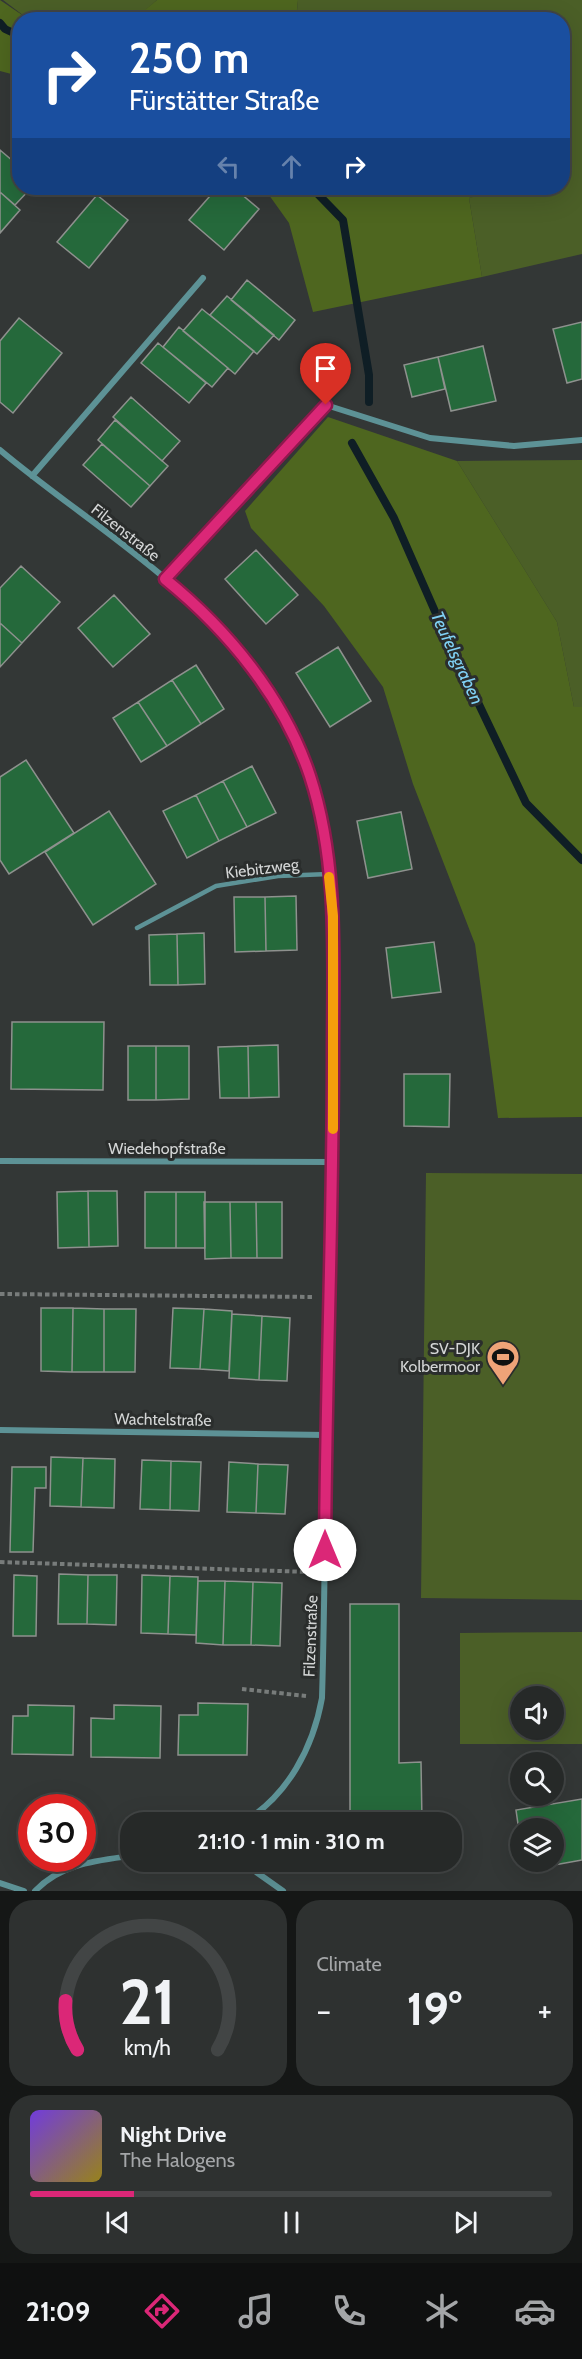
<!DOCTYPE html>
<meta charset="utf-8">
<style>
:root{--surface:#262928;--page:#2e3130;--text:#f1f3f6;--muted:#a4a6a8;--line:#424545;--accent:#db2777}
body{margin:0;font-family:Cabin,sans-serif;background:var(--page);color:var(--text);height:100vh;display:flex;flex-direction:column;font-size:22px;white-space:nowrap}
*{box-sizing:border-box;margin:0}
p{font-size:20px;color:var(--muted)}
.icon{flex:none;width:33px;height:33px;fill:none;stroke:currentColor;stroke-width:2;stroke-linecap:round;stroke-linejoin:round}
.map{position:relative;height:1891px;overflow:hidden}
.sheet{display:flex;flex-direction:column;gap:9px;padding:9px;background:#151716;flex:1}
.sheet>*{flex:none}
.hud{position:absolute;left:12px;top:12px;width:558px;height:183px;border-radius:24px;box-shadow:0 6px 24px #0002,0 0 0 2px var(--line);background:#1a4fa0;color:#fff;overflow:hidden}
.controls{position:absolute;left:510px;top:1686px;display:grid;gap:12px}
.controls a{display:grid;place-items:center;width:54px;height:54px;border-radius:50%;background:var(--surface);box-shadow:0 6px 24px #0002,0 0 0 2px var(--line);font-size:30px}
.speed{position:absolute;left:18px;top:1794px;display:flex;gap:12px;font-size:30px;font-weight:700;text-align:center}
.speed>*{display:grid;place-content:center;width:78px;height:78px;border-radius:50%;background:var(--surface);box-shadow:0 6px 24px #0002,0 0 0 2px var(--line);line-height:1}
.speed .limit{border:9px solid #d22;background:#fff;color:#111}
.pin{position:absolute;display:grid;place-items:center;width:51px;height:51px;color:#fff;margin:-62px -26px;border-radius:50% 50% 50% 0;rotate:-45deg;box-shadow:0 0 6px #0007}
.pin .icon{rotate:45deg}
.me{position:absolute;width:66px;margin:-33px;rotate:0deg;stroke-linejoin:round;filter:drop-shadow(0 0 4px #0008)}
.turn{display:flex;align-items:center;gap:21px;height:126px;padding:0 18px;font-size:27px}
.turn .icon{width:78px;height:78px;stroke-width:2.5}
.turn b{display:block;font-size:42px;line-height:51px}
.lanes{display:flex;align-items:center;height:57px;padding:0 18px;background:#0003;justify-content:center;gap:30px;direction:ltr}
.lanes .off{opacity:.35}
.big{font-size:45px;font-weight:700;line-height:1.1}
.sheet .widget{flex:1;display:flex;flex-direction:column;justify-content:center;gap:9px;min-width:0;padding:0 21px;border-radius:24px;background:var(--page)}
.sheet .dial{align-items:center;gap:0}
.dial svg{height:156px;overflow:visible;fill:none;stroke:var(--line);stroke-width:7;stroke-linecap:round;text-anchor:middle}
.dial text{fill:var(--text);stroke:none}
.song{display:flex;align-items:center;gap:18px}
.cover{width:72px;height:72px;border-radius:9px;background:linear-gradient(135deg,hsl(260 70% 55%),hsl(50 70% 35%))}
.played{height:6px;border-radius:3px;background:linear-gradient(90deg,var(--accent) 20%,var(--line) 20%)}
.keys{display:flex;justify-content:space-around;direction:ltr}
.heat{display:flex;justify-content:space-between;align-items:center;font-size:33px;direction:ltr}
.sheet .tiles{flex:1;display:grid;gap:9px;grid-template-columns:1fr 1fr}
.widget:last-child{grid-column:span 2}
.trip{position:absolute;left:120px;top:1812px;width:342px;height:60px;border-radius:24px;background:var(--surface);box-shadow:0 6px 24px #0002,0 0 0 2px var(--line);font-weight:700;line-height:60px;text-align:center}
.dock{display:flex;height:96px;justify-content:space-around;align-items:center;background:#0f1010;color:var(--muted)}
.dock .icon{width:42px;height:42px}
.dock .selected{color:var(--accent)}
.dock b{font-size:27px;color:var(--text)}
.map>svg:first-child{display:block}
.green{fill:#4b5f27;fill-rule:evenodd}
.forest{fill:#4e661f}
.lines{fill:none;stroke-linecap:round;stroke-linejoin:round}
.stream{stroke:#0f1e25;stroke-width:8}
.building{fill:#25693b;stroke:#8e918e;stroke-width:1.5}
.path{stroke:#787c7b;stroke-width:4;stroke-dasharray:4.5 3;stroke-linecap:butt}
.lane{stroke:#5d9296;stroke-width:4.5}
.street{stroke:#5d9296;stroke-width:6}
.route-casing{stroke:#8e194d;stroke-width:15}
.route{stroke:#db2777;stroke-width:10}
.slow{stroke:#f59e0b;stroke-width:10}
.labels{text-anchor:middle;stroke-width:6;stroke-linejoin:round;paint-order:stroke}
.street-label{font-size:16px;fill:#d4d6d6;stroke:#2a2d2c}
.poi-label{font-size:16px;fill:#d4d6d6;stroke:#2a2d2c;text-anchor:end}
.water-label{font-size:18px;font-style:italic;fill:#80d1f4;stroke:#2a2d2c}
</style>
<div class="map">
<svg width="582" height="1891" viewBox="0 0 582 1891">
<rect width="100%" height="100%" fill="#333736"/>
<path class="green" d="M3 0H157L134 20 28 19Z
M298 0H582V254L482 277 469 198 502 188H562V20H296Z
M582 460V707H574L557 622 457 461Z
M426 1173 582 1174V1600L421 1598Z
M582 1632V1744H460V1633ZM554 1696V1730H520V1696Z"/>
<path class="forest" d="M0 0 28 19 20 20 19 76 0 71Z
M157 0H298L296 19H134Z
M264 188H502L469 198 482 277 313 312 289 223Z
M328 417 457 461 557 622 574 707H582V1117L498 1118 475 944 413 784 383 687 324 606 251 528 245 511Z"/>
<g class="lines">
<path class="stream" d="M0 23 5 29 20 36
M312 188 343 220 369 375V402
M352 443 394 518 441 625 526 803 582 860"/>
</g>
<path class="building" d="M0 150 20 167V188H31L15 205 0 192Z
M156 188H172L166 196Z
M217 188H234L259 209 224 250 189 220Z
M0 192 20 210 0 233Z
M97 195 128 220 89 268 57 242Z
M247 280 295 320 279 340 231 300Z
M227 296 274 335 257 354 210 315Z
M202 309 254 351 235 374 183 331Z
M19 318 62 353 13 413 0 402V341Z
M582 322V379L567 383 553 329Z
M179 327 228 368 212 387 163 347Z
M158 343 206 383 189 403 141 363Z
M483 346 496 401 451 411 438 357Z
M438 357 445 389 412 397 404 365Z
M131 397 180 441 162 461 113 417Z
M115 420 168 466 150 486 98 440Z
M102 444 150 486 131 507 83 465Z
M256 550 298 595 266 624 225 579Z
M21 566 60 602 22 643 0 623V588Z
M114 595 150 634 113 667 78 628Z
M0 623 22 643 0 667Z
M338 647 371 701 330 727 296 673Z
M196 665 224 709 201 724 172 680Z
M172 680 201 724 167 746 138 702Z
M138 702 167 746 141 762 113 718Z
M26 760 74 833 9 874 0 860V777Z
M252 766 276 813 247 827 223 781Z
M223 781 247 827 219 841 196 795Z
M196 795 219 841 187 858 163 811Z
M109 811 156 884 93 925 45 852Z
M401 812 412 869 368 878 357 821Z
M296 896 297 950 266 951 265 897Z
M234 897H265L266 951 235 952Z
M204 933 205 984 178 985 177 934Z
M177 934 178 985H150L149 935Z
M434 942 441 992 392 998 386 948Z
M12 1022H104L103 1090 11 1089Z
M278 1045 279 1097 249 1098 248 1046Z
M128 1046H156V1100H128Z
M156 1046H189V1099L156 1100Z
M248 1046 249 1098H220L218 1047Z
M404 1074H450L449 1127 404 1126Z
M88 1191 89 1247 58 1248 57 1192Z
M88 1191H117L118 1246 89 1247Z
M145 1192H176V1248H145Z
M176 1192H205V1248H176Z
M204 1202H230L231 1258 205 1259Z
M230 1202H256L257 1258H231Z
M256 1202H282V1258H257Z
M41 1308H73L72 1372 41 1371Z
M73 1308 104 1309V1372H72Z
M173 1308 204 1309 200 1369 170 1368Z
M104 1309H136L135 1372H104Z
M204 1309 232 1311 229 1371 200 1369Z
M232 1314 262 1316 259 1380 229 1378Z
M262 1316 290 1318 287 1381 259 1380Z
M51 1457 83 1458 81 1507 50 1506Z
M83 1458 115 1459 114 1508 81 1507Z
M142 1460 171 1461 170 1510 140 1509Z
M171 1461 201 1462 199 1511 170 1510Z
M229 1462 258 1464 256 1513 227 1512Z
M258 1464 288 1465 285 1514 256 1513Z
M12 1467H46V1488H35L33 1552H10Z
M59 1574 88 1575 87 1624H58Z
M14 1575 37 1576 36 1636H13Z
M88 1575H117L116 1625 87 1624Z
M142 1575 170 1576 168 1634 141 1633Z
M170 1576 198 1577 196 1635 168 1634Z
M198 1581H225L223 1645 196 1643Z
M225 1581 253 1582 251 1645H223Z
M253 1582 282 1583 280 1646 251 1645Z
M350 1604H399V1763L421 1762 422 1822H350Z
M198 1703 248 1704 247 1755H178L179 1715H198Z
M28 1705 74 1706 73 1755 12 1754 13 1716H28Z
M114 1705 161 1706 160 1758 91 1757V1718L114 1719Z
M582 1799V1860L526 1870 525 1862H554V1828H520V1838L516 1810Z"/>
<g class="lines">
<path class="path" d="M0 1294 314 1297
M0 1562 310 1572
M242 1689 306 1696"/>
<path class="lane" d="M137 928 216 886 278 876 329 874"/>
<path class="street" d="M0 450C91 526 202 588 267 690 337 798 333 908 333 1032 333 1120 331 1207 329 1296 325 1430 326 1564 322 1698 313 1748 288 1795 244 1822
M32 476 203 278
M165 579 326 405 430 438 514 446 582 440
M0 1161 333 1162
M0 1430 326 1435
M242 1862 283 1891
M0 1883 24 1891
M35 1891C61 1864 94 1861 130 1856"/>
</g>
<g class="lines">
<g class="route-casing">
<path id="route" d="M325 1550C326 1384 333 1217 333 1051 333 960 339 864 310 776 284 698 228 630 165 579L326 405"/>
</g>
<use href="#route" class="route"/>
<path class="slow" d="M329 877 333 916V1129"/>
</g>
<defs>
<g id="stadium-pin" transform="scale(1.725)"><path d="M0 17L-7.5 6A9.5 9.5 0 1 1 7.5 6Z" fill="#efa378" stroke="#2a2d2c"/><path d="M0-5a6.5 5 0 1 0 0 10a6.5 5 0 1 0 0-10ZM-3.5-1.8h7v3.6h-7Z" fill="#111"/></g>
</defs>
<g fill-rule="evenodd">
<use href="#stadium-pin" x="503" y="1357"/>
</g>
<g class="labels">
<g class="street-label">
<text transform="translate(126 532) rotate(38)" y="6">Filzenstraße</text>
<text transform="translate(262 868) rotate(-7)" y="6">Kiebitzweg</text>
<text x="167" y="1154">Wiedehopfstraße</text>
<text transform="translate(163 1419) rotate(1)" y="6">Wachtelstraße</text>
<text transform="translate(310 1636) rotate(-88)" y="6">Filzenstraße</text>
</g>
<g class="poi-label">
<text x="480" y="1354">SV-DJK<tspan x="480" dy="18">Kolbermoor</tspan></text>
</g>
<g class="water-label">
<text transform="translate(457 658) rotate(65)" y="6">Teufelsgraben</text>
</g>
</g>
</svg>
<div class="controls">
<a><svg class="icon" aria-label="sound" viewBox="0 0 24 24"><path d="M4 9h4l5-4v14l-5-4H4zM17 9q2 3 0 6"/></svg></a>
<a><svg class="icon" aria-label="search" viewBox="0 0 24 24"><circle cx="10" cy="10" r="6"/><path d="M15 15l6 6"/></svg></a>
<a><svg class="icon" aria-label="layers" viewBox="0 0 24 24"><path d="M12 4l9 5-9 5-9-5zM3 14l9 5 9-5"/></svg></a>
</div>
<div class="speed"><div class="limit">30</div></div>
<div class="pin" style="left:326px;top:405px;background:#d93025"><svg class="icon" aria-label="arrive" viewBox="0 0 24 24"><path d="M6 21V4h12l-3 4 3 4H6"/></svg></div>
<svg class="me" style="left:325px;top:1550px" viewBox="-20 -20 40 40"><circle r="19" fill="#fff"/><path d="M0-13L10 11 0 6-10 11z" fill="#db2777"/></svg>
<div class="trip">21:10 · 1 min · 310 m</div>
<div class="hud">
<div class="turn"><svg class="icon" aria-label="right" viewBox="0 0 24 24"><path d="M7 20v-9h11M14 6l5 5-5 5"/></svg><div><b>250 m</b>Fürstätter Straße</div></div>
<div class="lanes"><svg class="icon off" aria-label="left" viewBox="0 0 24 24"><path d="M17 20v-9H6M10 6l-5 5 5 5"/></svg><svg class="icon off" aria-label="ahead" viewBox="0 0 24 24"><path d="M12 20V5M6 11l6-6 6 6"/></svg><svg class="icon" aria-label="right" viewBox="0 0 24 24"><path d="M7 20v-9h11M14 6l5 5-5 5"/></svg></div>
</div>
</div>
<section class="sheet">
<div class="tiles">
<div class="widget dial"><svg viewBox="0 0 100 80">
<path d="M14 69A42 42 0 1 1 86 69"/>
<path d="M14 69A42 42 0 0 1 8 44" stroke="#db2777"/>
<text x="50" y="56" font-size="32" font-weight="700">21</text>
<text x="50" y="72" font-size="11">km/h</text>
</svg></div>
<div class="widget"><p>Climate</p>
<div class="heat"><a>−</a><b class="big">19°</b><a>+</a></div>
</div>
<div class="widget">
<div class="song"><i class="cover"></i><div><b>Night Drive</b><p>The Halogens</p></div></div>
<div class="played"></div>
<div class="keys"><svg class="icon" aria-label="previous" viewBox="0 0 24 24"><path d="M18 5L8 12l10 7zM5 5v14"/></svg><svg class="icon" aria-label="pause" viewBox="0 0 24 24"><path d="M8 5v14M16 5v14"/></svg><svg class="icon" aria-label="next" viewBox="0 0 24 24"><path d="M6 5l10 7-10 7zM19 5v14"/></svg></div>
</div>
</div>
</section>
<nav class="dock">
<b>21:09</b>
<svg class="icon selected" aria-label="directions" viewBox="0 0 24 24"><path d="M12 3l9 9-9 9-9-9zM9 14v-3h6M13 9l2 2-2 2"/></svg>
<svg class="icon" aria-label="music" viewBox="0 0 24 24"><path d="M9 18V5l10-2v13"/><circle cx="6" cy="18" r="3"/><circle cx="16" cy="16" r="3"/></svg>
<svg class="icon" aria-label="phone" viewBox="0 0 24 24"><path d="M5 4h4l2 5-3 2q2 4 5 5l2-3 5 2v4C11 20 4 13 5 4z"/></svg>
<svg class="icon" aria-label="climate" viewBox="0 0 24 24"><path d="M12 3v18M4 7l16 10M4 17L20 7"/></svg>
<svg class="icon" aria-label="car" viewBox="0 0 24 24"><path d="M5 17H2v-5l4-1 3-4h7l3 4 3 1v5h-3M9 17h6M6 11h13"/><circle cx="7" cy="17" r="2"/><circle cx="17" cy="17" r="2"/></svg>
</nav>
